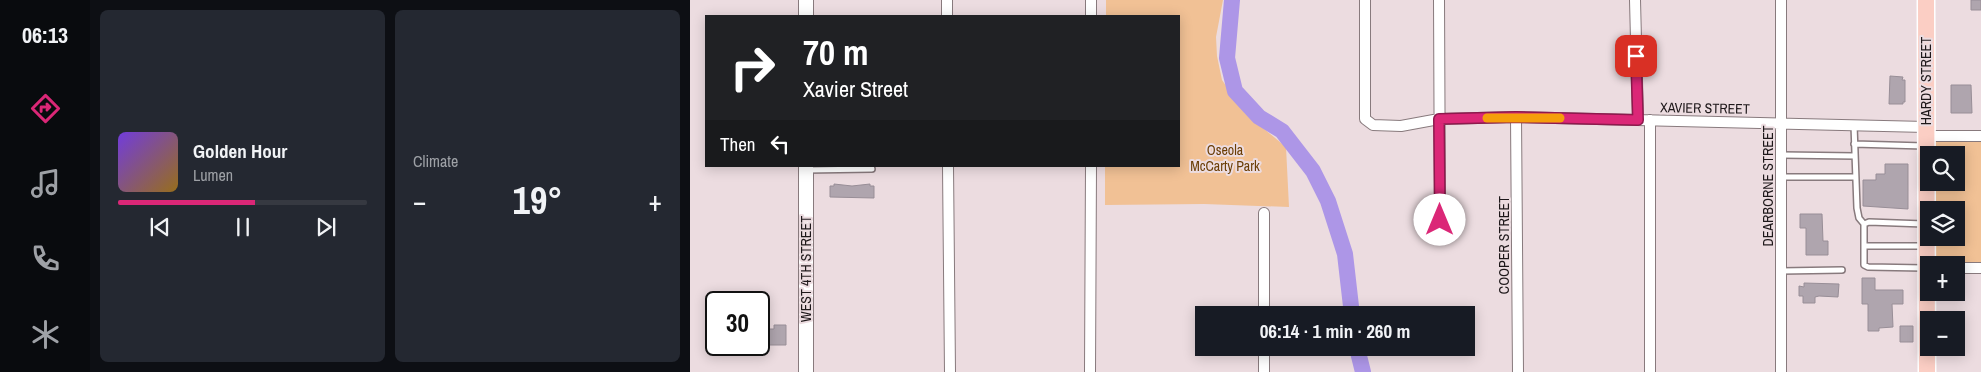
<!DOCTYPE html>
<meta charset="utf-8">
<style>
:root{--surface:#171b24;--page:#242831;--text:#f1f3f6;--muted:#9ea1a6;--line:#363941;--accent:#db2777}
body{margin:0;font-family:"Archivo Narrow",sans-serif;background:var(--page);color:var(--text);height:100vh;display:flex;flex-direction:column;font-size:19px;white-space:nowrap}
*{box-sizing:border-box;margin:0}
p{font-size:16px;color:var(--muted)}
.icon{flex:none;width:28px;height:28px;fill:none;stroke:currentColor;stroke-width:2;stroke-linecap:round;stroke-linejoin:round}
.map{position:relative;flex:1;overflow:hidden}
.details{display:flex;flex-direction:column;gap:10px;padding:10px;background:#0d0f14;width:600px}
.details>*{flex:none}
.banner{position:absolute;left:15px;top:15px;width:475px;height:152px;border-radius:0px;box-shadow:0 2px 12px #0003;background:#202124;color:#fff;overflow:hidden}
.buttons{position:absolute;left:1230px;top:146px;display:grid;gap:10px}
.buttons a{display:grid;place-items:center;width:45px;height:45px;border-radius:0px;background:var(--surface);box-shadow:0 2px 12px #0003;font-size:25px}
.speed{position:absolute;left:15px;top:291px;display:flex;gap:10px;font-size:25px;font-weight:700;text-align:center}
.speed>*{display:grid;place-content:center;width:65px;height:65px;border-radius:50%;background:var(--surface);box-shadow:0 2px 12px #0003;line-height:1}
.speed .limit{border:2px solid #111;border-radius:8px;background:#fff;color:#111}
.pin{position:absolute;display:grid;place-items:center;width:42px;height:42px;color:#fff;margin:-21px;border-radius:10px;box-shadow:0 2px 8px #0006}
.me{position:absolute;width:55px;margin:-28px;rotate:0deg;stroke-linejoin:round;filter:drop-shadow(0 0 4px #0008)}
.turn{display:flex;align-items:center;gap:18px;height:105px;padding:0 15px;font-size:22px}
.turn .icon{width:65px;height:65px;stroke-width:2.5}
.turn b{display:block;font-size:35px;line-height:42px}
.then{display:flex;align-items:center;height:48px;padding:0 15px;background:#0003;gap:10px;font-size:19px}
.big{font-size:38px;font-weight:700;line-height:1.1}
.details .widget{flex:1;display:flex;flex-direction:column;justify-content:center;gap:8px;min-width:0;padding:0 18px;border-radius:8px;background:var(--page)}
.song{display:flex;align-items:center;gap:15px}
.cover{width:60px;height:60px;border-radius:8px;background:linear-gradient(135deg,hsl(260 70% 55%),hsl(40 70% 35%))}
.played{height:5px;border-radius:2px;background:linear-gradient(90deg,var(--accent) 55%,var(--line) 55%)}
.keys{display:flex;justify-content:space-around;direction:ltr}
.heat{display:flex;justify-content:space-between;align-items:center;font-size:28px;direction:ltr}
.details .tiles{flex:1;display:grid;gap:10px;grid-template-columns:repeat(2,1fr)}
.trip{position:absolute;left:505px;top:306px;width:280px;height:50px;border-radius:0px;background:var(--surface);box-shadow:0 2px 12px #0003;font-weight:700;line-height:50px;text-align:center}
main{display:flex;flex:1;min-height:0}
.tabs{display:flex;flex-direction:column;width:90px;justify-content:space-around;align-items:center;background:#090b0e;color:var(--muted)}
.tabs .icon{width:35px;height:35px}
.tabs .current{color:var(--accent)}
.tabs b{font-size:22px;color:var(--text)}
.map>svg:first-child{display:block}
.green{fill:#f1c195;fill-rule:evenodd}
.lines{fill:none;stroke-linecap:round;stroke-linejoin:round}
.river{stroke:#ad96e7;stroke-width:16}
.building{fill:#afa5ae;stroke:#988e97}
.lane-casing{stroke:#887a7d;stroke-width:8}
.street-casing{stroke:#887a7d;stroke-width:12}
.secondary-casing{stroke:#887a7d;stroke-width:16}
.primary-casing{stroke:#fff;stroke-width:19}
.lane{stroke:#fff;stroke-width:5}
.street{stroke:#fff;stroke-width:10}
.secondary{stroke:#fff;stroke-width:14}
.primary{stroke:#fbcec4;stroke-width:16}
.route-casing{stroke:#8e194d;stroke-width:12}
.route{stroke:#db2777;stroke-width:9}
.slow{stroke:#f59e0b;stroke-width:9}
.labels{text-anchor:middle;stroke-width:4;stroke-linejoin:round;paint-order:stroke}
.street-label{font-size:14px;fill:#1e181a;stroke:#ecdce0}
.park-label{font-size:14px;fill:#6a3d04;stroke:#ecdce0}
</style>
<main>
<nav class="tabs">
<b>06:13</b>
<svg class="icon current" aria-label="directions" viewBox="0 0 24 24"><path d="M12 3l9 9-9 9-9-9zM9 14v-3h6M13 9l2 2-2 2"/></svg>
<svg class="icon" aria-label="music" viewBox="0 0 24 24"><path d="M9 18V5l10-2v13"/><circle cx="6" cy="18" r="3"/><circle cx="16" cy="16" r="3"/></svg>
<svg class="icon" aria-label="phone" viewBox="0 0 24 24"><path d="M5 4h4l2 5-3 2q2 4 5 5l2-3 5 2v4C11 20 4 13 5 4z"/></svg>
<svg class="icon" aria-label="climate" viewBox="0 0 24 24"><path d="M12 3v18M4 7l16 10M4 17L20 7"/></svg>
</nav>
<section class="details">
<div class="tiles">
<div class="widget">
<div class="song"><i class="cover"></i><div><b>Golden Hour</b><p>Lumen</p></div></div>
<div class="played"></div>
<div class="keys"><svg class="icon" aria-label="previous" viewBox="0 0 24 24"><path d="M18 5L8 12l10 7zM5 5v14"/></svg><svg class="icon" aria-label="pause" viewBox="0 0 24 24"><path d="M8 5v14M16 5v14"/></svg><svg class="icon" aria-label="next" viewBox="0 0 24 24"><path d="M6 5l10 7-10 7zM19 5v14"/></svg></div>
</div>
<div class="widget"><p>Climate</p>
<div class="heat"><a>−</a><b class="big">19°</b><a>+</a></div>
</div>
</div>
</section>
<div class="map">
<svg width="1291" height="372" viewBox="0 0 1291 372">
<rect width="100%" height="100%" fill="#ecdce0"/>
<path class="green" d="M416 0H533L526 37 527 56 532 80 555 113 596 147 599 207 514 204 415 205V166H489V16H416Z
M1237 136H1291V268L1266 265H1239ZM1239 155H1266V182H1239ZM1239 210H1266V238H1239Z"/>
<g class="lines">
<path class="river" d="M542 0 537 58 545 91 569 117 592 131 623 171 638 201 655 254 662 315
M667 348 673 372"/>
</g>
<path class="building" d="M1281 0H1291V10H1281Z
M1200 76 1213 77 1212 80H1215V102H1213V104H1199Z
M1261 85H1281L1282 113H1261Z
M1195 164H1218V209L1173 206V180H1186V174H1195Z
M144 184 162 186 180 184V186H184V198L140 197V186H144Z
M1110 214H1132L1133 241H1138V255H1116V228H1110Z
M1172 278H1185V290H1213V304H1202L1203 327 1189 328V331H1178V304H1172Z
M1114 283 1149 284 1148 297 1129 296 1125 297V303H1113V296H1109V286L1114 287Z
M84 325H96V345H69V329H84Z
M1210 326H1223V342H1210Z"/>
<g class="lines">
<g class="lane-casing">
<path id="lane" d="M1164 125 1167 208 1169 218 1174 224
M1164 144 1234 146
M1092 155 1165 156
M116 170 182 169
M1092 177H1165
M1174 246H1234
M1234 268 1178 267 1174 265V224L1179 222 1234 224
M1091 271 1152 270"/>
</g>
<g class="street-casing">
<path id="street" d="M257 0V16
M675 0V119L683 125 711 126 749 119 826 117 1236 127
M749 0 750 220
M945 0 948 120
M401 16V0
M826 117 828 372
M1237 136H1291
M258 166 260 372
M1266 268H1291
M574 315V213
M574 348V372
M400 372 401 166
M960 372V120
M1091 372V0"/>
</g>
<g class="secondary-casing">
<path id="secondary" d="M116 0V16
M116 166V372"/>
</g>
<g class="primary-casing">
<path id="primary" d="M1236 0 1237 372"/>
</g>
<use href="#lane" class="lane"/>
<use href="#street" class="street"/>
<use href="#secondary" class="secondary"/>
<use href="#primary" class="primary"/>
</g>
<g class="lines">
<g class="route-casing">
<path id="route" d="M750 220 749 119 826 117 948 120 946 56"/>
</g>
<use href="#route" class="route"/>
<path class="slow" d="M797 118H870"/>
</g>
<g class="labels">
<g class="street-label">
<text transform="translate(1236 81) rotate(-90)" y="5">HARDY STREET</text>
<text transform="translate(1015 108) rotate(1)" y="5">XAVIER STREET</text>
<text transform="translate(1078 186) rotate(-90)" y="5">DEARBORNE STREET</text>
<text transform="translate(814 245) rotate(-90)" y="5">COOPER STREET</text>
<text transform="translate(116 269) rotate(-90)" y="5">WEST 4TH STREET</text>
</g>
<g class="park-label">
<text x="535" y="155">Oseola<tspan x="535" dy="16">McCarty Park</tspan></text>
</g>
</g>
</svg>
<div class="buttons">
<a><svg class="icon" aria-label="search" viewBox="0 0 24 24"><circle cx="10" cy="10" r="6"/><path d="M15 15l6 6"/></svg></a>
<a><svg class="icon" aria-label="layers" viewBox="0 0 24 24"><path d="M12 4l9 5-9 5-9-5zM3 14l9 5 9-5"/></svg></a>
<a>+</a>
<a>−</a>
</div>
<div class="speed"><div class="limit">30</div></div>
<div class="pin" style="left:946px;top:56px;background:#d93025"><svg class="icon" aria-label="arrive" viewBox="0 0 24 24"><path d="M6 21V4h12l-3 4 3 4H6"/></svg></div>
<svg class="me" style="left:750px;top:220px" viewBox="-20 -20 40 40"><circle r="19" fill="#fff"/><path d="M0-13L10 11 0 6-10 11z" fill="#db2777"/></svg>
<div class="trip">06:14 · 1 min · 260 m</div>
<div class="banner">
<div class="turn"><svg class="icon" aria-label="right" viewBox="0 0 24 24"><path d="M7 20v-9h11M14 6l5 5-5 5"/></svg><div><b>70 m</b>Xavier Street</div></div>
<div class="then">Then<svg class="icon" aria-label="left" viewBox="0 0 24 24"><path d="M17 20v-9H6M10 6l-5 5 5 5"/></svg></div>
</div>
</div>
</main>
